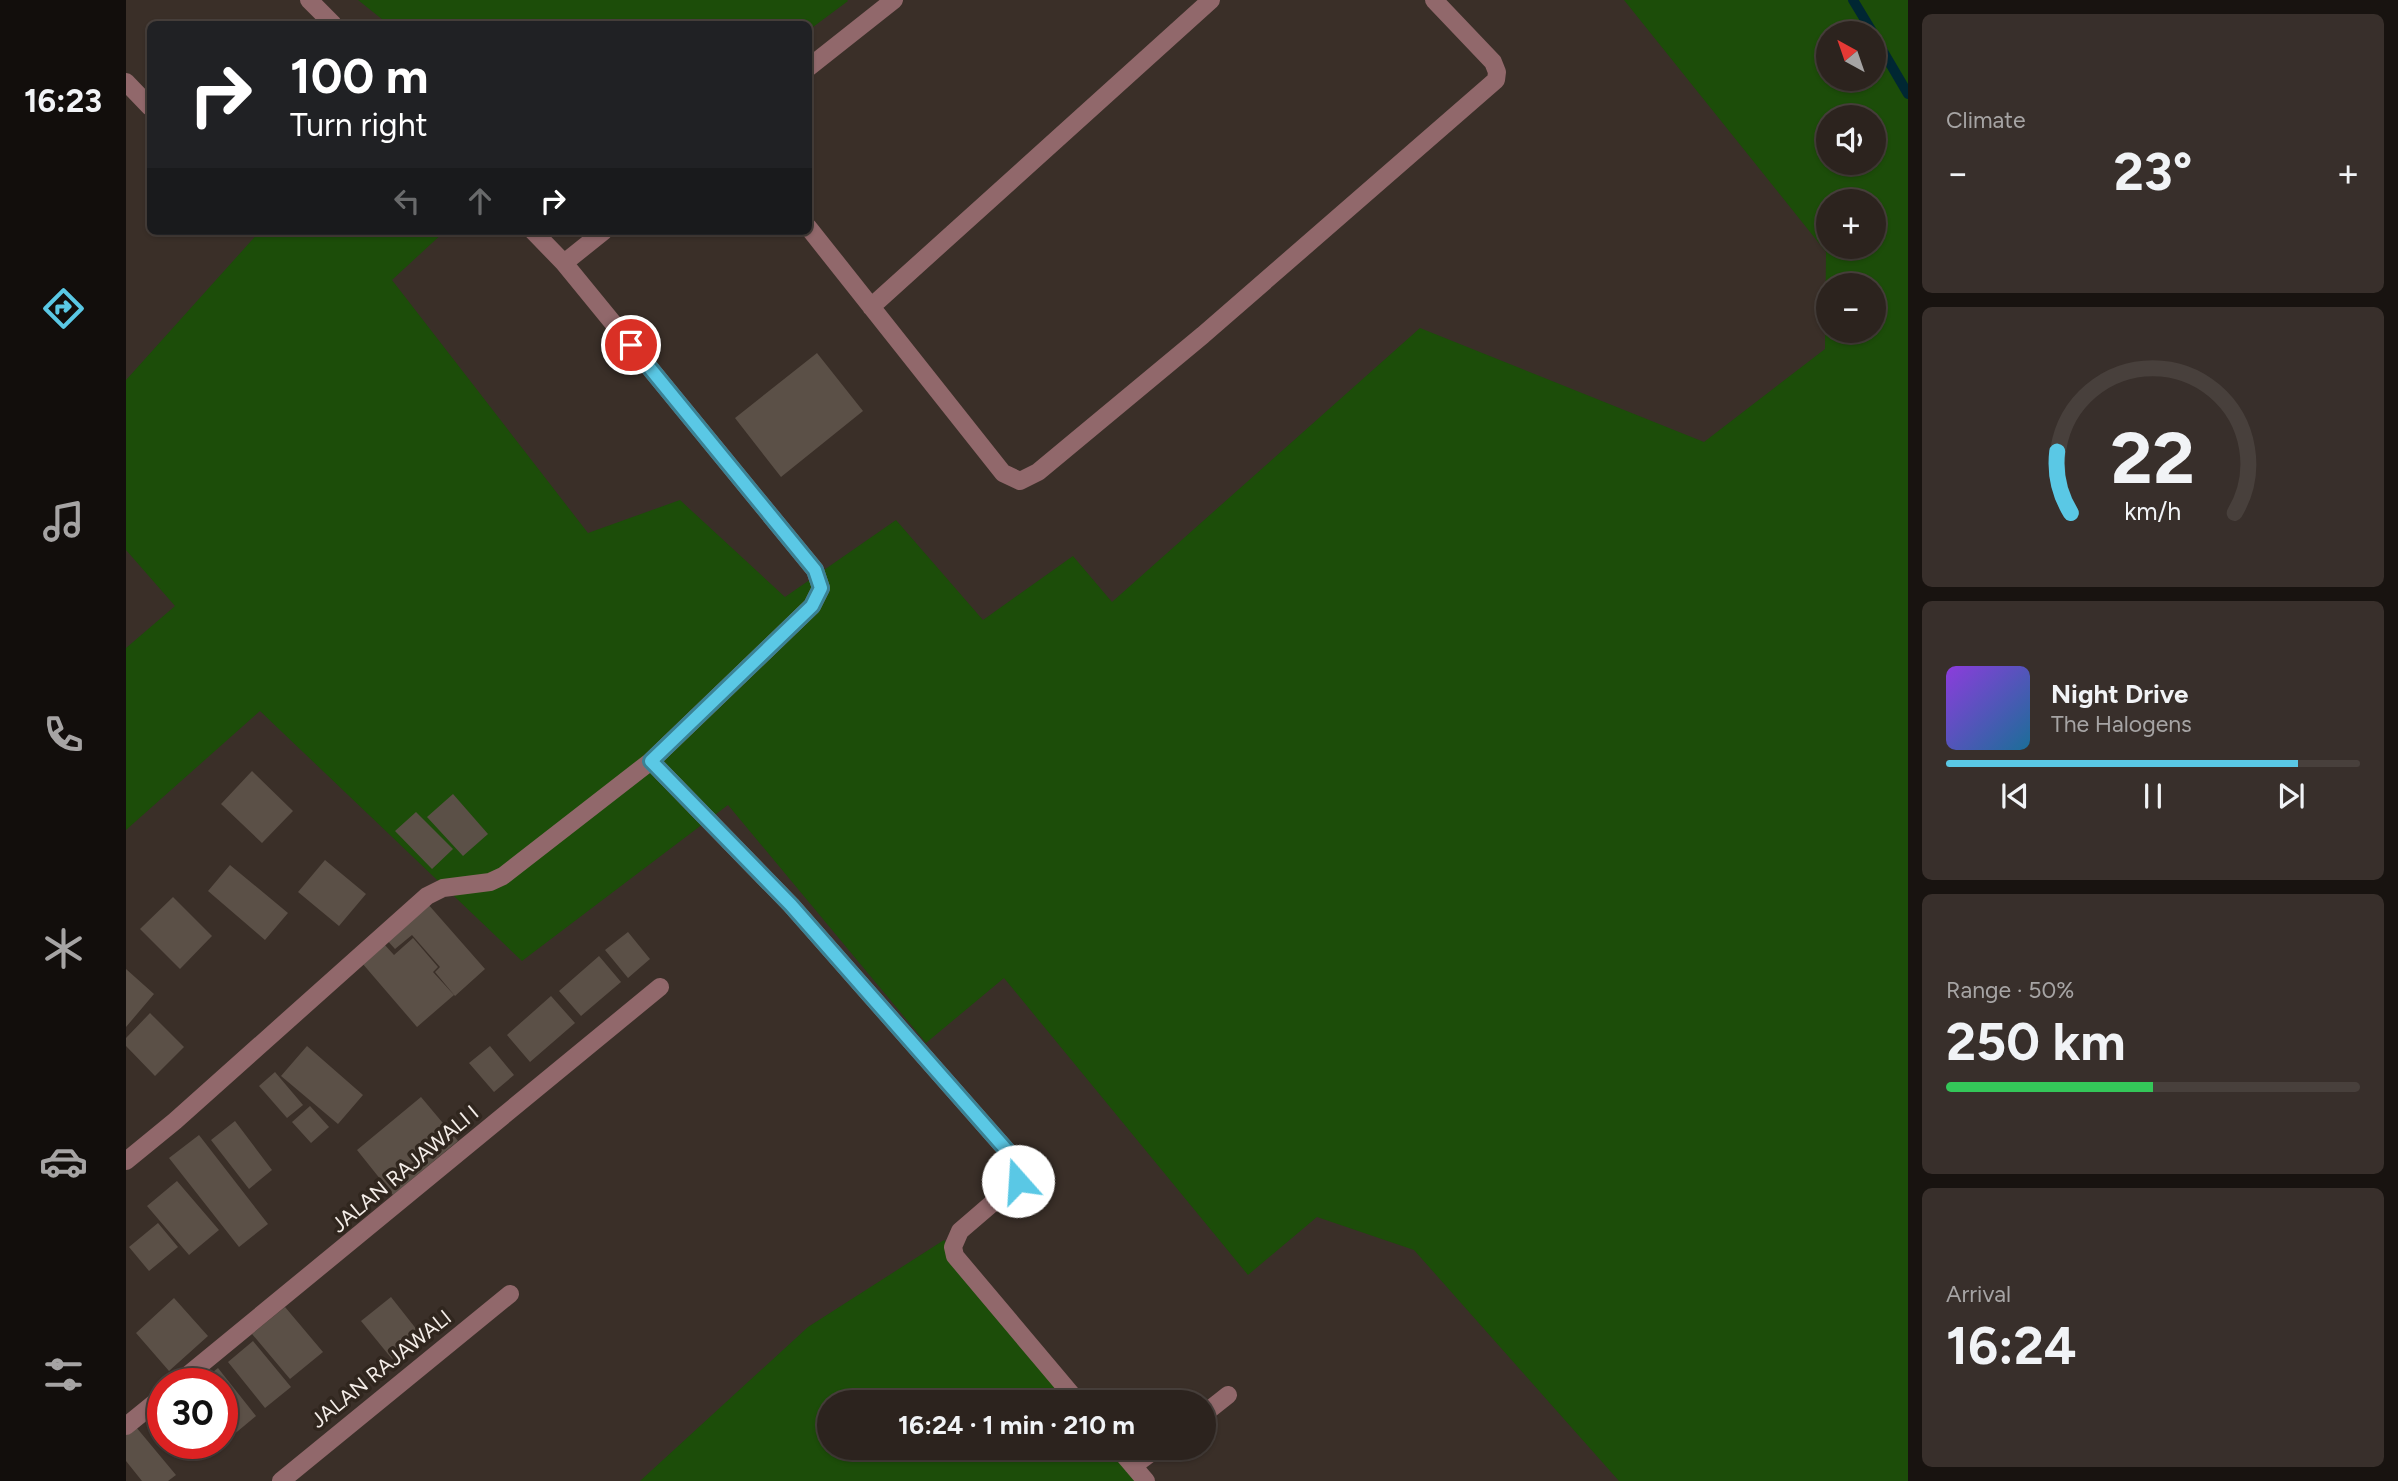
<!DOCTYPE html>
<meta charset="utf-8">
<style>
:root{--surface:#2c231e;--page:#382f2b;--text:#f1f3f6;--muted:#a6a4a4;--line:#48403c;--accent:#5ac8e5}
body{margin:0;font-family:Figtree,sans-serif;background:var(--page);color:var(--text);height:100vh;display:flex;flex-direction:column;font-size:26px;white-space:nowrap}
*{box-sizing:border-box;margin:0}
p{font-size:23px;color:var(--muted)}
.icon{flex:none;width:38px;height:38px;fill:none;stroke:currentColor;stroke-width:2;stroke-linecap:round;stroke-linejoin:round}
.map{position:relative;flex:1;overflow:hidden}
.details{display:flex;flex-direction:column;gap:14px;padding:14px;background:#181310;width:490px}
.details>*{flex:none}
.top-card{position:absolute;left:21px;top:21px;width:665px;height:214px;border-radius:10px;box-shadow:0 2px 5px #0004,0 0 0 2px var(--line);background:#202124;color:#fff;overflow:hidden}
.needle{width:46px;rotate:320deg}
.controls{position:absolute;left:1690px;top:21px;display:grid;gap:14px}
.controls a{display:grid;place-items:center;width:70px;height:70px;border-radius:50%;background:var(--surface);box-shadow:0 2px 5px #0004,0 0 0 2px var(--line);font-size:35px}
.speed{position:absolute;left:21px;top:1368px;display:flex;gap:14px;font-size:35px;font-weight:700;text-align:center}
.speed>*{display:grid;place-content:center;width:91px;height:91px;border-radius:50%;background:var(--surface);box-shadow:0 2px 5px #0004,0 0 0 2px var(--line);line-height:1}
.speed .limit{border:10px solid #d22;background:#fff;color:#111}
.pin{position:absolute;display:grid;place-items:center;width:60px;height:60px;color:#fff;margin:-30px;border:4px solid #fff;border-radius:50%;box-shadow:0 2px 7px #0007}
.me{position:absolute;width:77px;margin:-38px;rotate:341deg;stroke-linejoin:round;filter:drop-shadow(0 0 5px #0008)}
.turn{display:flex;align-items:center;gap:24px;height:147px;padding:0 28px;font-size:32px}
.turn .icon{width:91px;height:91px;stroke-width:2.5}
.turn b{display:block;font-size:49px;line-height:60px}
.lanes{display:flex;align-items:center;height:66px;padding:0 28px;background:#0003;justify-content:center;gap:35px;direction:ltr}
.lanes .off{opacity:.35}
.big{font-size:52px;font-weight:700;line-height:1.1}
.details .card{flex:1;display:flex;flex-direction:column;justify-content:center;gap:10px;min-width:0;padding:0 24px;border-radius:10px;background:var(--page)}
.details .dial{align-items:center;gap:0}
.dial svg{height:182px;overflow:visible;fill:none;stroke:var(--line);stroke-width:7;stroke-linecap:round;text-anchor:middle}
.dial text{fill:var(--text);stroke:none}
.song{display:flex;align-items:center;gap:21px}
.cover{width:84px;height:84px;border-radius:10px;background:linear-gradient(135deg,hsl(270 70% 55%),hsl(200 70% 35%))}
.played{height:7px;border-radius:4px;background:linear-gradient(90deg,var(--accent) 85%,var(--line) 85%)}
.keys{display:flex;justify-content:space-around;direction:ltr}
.heat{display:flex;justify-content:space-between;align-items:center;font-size:38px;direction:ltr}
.charge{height:10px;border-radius:5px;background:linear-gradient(90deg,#34c759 50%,var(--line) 0)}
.trip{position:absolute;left:691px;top:1390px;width:399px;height:70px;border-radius:35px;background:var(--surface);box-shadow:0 2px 5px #0004,0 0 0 2px var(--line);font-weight:700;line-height:70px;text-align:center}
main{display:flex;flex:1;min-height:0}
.tab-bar{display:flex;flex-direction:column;width:126px;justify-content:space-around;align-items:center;background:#120e0c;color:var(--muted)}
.tab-bar .icon{width:49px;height:49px}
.tab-bar .selected{color:var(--accent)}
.tab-bar b{font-size:32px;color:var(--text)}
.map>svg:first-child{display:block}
.green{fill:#1c4d09;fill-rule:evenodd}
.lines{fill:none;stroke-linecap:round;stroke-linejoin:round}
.stream{stroke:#002733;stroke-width:10}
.building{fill:#5b5047}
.minor{stroke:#91686b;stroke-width:18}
.route-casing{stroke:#3a8295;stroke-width:18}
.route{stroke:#5ac8e5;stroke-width:12}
.labels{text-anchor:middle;stroke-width:7;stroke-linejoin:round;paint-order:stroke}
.street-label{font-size:21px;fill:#f4ede8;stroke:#30261e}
</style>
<main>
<nav class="tab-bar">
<b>16:23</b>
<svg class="icon selected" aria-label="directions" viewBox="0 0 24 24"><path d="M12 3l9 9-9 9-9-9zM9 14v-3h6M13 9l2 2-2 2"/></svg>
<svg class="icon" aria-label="music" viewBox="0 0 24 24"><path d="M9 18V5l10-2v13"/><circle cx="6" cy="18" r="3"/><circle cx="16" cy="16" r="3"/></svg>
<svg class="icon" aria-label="phone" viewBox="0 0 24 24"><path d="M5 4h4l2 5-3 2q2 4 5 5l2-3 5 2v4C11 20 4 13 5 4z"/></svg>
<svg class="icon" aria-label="climate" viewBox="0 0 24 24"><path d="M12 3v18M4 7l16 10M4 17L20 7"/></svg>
<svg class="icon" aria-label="car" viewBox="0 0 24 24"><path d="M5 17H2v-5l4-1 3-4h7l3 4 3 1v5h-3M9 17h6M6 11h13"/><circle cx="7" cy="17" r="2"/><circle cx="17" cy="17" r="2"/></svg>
<svg class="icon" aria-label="filters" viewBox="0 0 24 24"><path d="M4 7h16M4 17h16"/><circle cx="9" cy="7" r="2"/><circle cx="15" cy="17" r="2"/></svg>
</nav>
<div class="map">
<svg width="1782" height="1481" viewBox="0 0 1782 1481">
<rect width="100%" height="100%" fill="#3a2f28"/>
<path class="green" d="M232 0H721L722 1 683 30 682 24H262Z
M1498 0H1782V1481H1493L1288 1250 1191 1217 1122 1275 878 978 800 1043 602 805 396 961 134 711 0 830V648L49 606 0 550V380L134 231H319L266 280 462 533 554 500 659 597 770 520 857 620 947 556 986 602 1294 328 1578 442 1699 349 1700 252ZM1703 33H1748V79H1703ZM1703 117H1748V163H1703ZM1703 201H1748V247H1703ZM1703 285H1748V331H1703Z
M818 1240 954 1402H704V1447H992L1013 1481H514L682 1327Z"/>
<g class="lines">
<path class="stream" d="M1727 0 1747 33
M1748 36 1782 94"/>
</g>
<path class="building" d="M691 353 737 411 655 477 609 418Z
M126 771 167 811 136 843 95 804Z
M327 794 362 834 337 856 301 817Z
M290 812 327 849 306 869 269 831Z
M199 860 240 894 213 926 172 892Z
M104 865 162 913 139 940 82 891Z
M47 897 86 936 54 969 14 929Z
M301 903 359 969 329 996 309 972 314 967 286 935 269 949 260 939Z
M502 932 524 959 502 978 479 950Z
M287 938 312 967 307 972 328 995 291 1027 236 963 258 944 268 955Z
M473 956 495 982 455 1016 433 991Z
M0 969 28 994 0 1027Z
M425 996 449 1023 404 1062 381 1035Z
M24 1013 58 1047 29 1076 0 1046V1038Z
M181 1046 237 1095 212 1124 155 1076Z
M364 1046 388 1075 368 1092 343 1063Z
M149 1072 177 1105 161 1118 133 1086Z
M295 1097 332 1141 267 1195 231 1150Z
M184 1106 203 1127 185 1143 166 1122Z
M109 1121 146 1170 123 1189 85 1140Z
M73 1135 142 1224 113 1247 43 1158Z
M51 1181 93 1230 63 1255 21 1206Z
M32 1223 52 1247 23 1271 3 1247Z
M265 1297 295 1335 266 1359 235 1321Z
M48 1298 82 1336 43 1371 10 1333Z
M159 1307 197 1352 164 1379 126 1334Z
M127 1341 165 1387 139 1408 102 1362Z
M92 1368 130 1416 106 1436 96 1424V1384H72Z
M10 1427 50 1475 42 1481H16L0 1461V1435Z"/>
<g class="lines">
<path class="minor" d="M183 0 207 24
M682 68 768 0
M0 82 24 107
M682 227 877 473 894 481 912 472 1077 335 1370 80 1371 72 1367 62 1308 0
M438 263 478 231
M745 307 1085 0
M525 761 665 905 891 1162 895 1171 892 1181 834 1231 827 1247 829 1256 952 1402
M0 1161 49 1121 301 896 317 888 364 882 377 876 525 761 686 606 695 588 689 570 438 263 407 231
M51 1384 534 987
M1078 1414 1102 1395
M0 1426 37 1396
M991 1447 1020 1481
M1007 1466 1033 1447
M155 1481 384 1294"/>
</g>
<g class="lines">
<g class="route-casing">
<path id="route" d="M505 345 689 570 695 588 686 606 525 761 665 905 891 1162 895 1171 892 1181"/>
</g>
<use href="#route" class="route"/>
</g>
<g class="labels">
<g class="street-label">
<text transform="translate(279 1169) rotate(-40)" y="7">JALAN RAJAWALI I</text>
<text transform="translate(255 1369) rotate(-39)" y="7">JALAN RAJAWALI</text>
</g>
</g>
</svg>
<div class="controls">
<a><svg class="needle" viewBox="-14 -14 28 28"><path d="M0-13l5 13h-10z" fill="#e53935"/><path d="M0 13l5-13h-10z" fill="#a6a4a4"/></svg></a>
<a><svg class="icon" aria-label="sound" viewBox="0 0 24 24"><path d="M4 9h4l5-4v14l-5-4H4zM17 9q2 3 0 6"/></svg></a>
<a>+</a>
<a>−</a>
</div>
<div class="speed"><div class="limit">30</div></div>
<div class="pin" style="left:505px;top:345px;background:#d93025"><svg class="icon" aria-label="arrive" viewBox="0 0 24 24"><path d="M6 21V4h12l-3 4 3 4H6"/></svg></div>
<svg class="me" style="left:892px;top:1181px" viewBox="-20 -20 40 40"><circle r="19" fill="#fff"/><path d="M0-13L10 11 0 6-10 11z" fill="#5ac8e5"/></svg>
<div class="trip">16:24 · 1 min · 210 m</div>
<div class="top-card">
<div class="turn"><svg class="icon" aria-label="right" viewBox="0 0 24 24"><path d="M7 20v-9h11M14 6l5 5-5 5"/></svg><div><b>100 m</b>Turn right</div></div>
<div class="lanes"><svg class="icon off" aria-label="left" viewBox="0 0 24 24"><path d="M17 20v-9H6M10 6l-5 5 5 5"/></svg><svg class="icon off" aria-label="ahead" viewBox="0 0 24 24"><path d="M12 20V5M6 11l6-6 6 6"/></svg><svg class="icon" aria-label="right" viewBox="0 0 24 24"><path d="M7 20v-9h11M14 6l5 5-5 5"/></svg></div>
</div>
</div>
<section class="details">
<div class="card"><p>Climate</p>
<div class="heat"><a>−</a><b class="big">23°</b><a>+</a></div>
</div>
<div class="card dial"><svg viewBox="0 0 100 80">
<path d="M14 69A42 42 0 1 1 86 69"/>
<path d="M14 69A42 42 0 0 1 8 42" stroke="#5ac8e5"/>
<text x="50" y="56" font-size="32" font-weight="700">22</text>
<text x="50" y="72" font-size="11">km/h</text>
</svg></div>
<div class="card">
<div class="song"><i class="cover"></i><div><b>Night Drive</b><p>The Halogens</p></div></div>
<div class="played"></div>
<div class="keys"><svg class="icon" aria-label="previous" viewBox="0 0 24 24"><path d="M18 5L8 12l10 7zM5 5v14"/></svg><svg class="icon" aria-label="pause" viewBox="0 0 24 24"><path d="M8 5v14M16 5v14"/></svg><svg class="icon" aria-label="next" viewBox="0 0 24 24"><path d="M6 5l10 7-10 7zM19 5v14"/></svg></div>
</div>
<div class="card"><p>Range · 50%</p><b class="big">250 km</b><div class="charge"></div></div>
<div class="card"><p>Arrival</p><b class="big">16:24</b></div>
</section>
</main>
